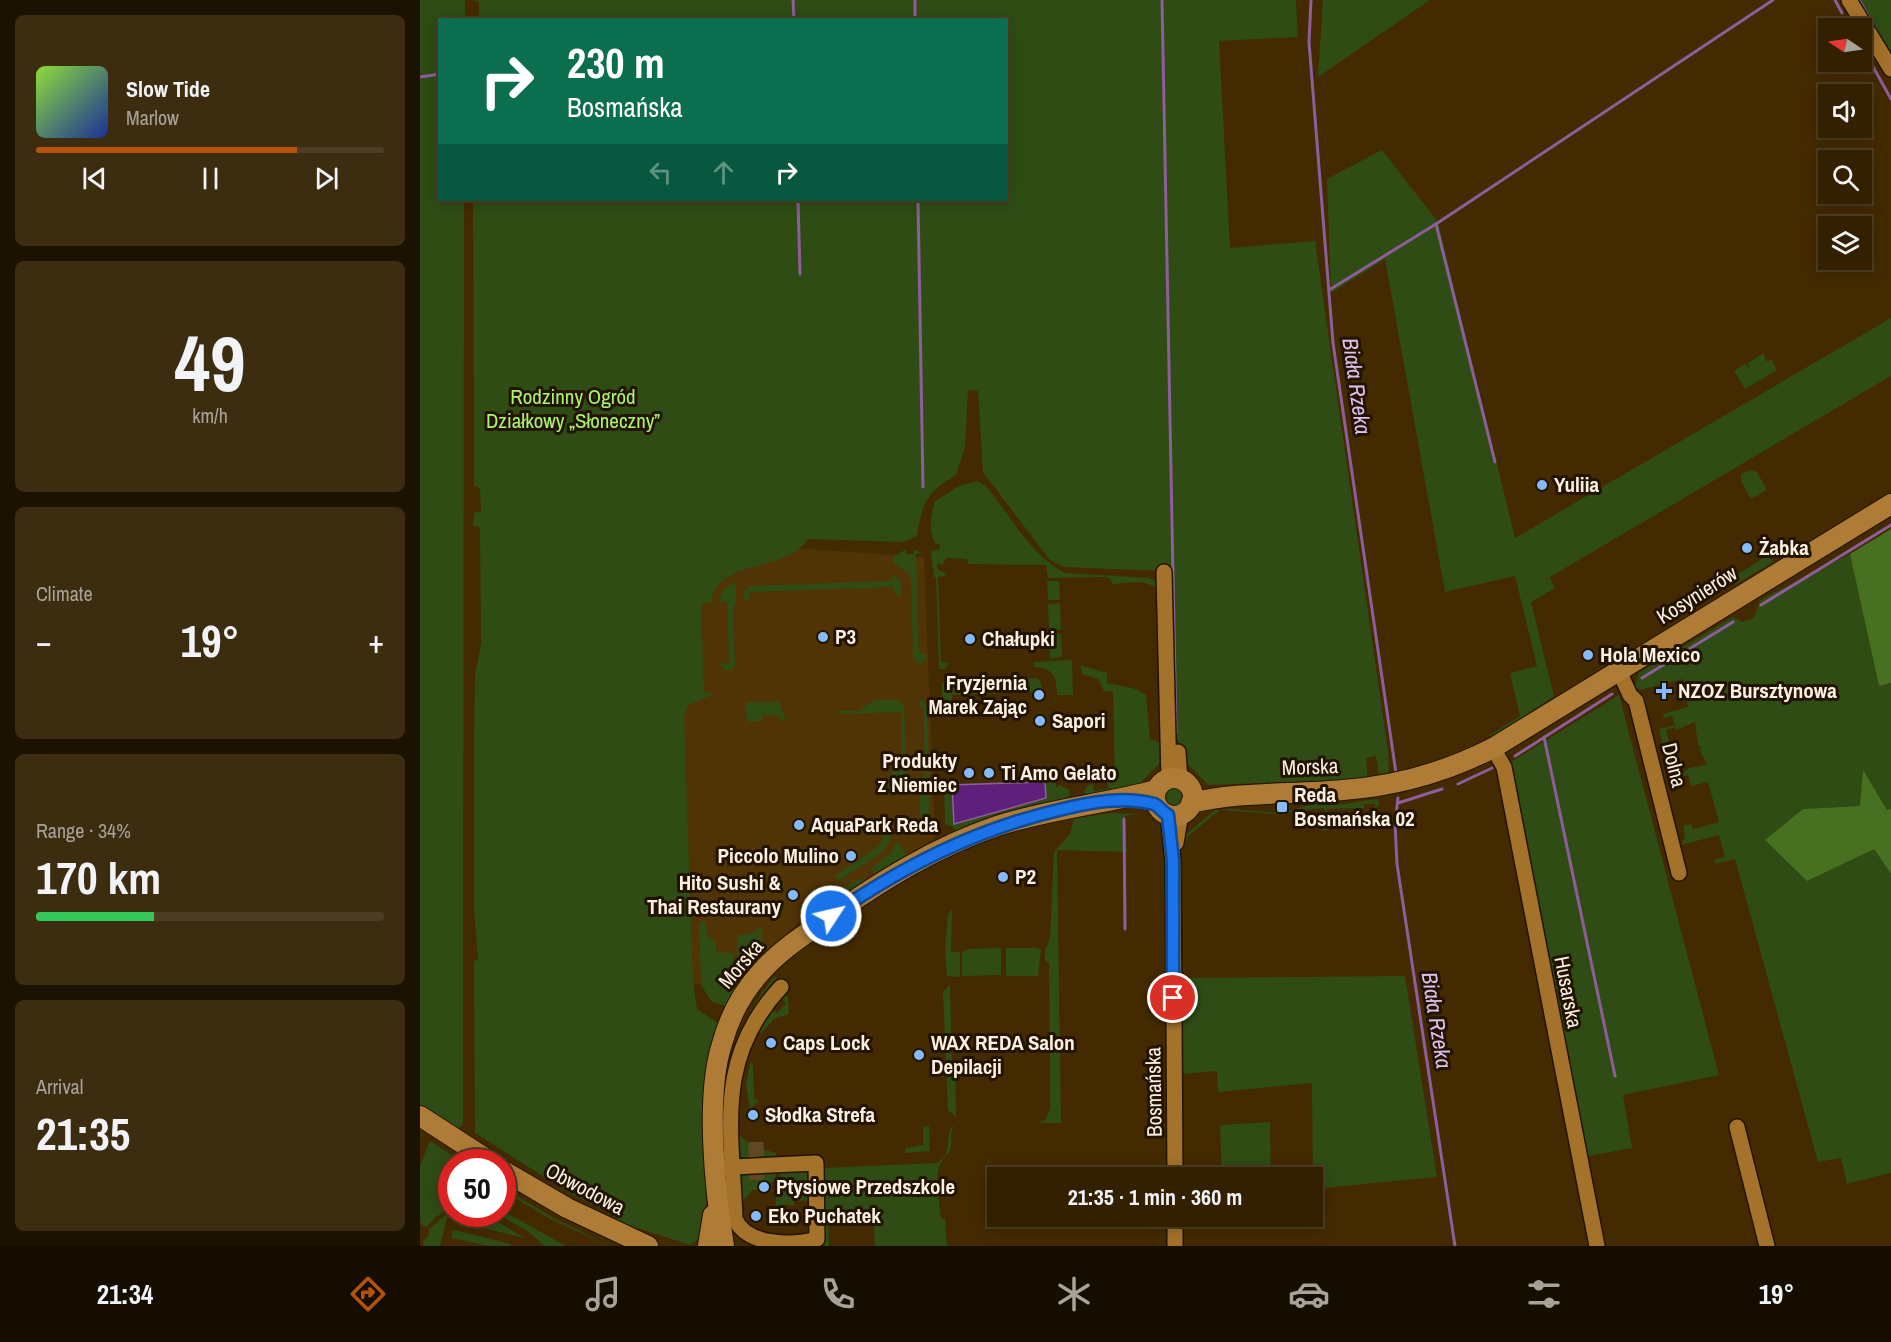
<!DOCTYPE html>
<meta charset="utf-8">
<style>
:root{--surface:#322001;--page:#3d2d10;--text:#f1f3f6;--muted:#a8a399;--line:#4d3e23;--accent:#b45309}
body{margin:0;font-family:"Archivo Narrow",sans-serif;background:var(--page);color:var(--text);height:100vh;display:flex;flex-direction:column;font-size:22px;white-space:nowrap}
*{box-sizing:border-box;margin:0}
p{font-size:20px;color:var(--muted)}
.icon{flex:none;width:33px;height:33px;fill:none;stroke:currentColor;stroke-width:2;stroke-linecap:round;stroke-linejoin:round}
.map{position:relative;flex:1;overflow:hidden}
.panel{display:flex;flex-direction:column;gap:15px;padding:15px;background:#1c1201;width:420px}
.panel>*{flex:none}
.banner{position:absolute;left:18px;top:18px;width:570px;height:183px;border-radius:0px;box-shadow:0 3px 15px #0003,0 0 0 2px var(--line);background:#0b6e4f;color:#fff;overflow:hidden}
.needle{width:39px;rotate:283deg}
.fabs{position:absolute;left:1398px;top:18px;display:grid;gap:12px}
.fabs a{display:grid;place-items:center;width:54px;height:54px;border-radius:0px;background:var(--surface);box-shadow:0 3px 15px #0003,0 0 0 2px var(--line);font-size:30px}
.speed{position:absolute;left:18px;top:1149px;display:flex;gap:12px;font-size:30px;font-weight:700;text-align:center}
.speed>*{display:grid;place-content:center;width:78px;height:78px;border-radius:50%;background:var(--surface);box-shadow:0 3px 15px #0003,0 0 0 2px var(--line);line-height:1}
.speed .limit{border:9px solid #d22;background:#fff;color:#111}
.pin{position:absolute;display:grid;place-items:center;width:51px;height:51px;color:#fff;margin:-26px;border:3px solid #fff;border-radius:50%;box-shadow:0 2px 6px #0007}
.me{position:absolute;width:66px;margin:-33px;rotate:55deg;stroke-linejoin:round;filter:drop-shadow(0 0 4px #0008)}
.turn{display:flex;align-items:center;gap:21px;height:126px;padding:0 30px;font-size:27px}
.turn .icon{width:78px;height:78px;stroke-width:2.5}
.turn b{display:block;font-size:42px;line-height:51px}
.lanes{display:flex;align-items:center;height:57px;padding:0 30px;background:#0003;justify-content:center;gap:30px;direction:ltr}
.lanes .off{opacity:.35}
.big{font-size:45px;font-weight:700;line-height:1.1}
.panel .widget{flex:1;display:flex;flex-direction:column;justify-content:center;gap:9px;min-width:0;padding:0 21px;border-radius:9px;background:var(--page)}
.panel .dial{align-items:center;gap:0}
.dial b{font-size:78px;line-height:1}
.song{display:flex;align-items:center;gap:18px}
.cover{width:72px;height:72px;border-radius:9px;background:linear-gradient(135deg,hsl(90 70% 55%),hsl(230 70% 35%))}
.played{height:6px;border-radius:3px;background:linear-gradient(90deg,var(--accent) 75%,var(--line) 75%)}
.keys{display:flex;justify-content:space-around;direction:ltr}
.heat{display:flex;justify-content:space-between;align-items:center;font-size:33px;direction:ltr}
.charge{height:9px;border-radius:4px;background:linear-gradient(90deg,#34c759 34%,var(--line) 0)}
.trip{position:absolute;left:567px;top:1167px;width:336px;height:60px;border-radius:0px;background:var(--surface);box-shadow:0 3px 15px #0003,0 0 0 2px var(--line);font-weight:700;line-height:60px;text-align:center}
.tabs{display:flex;height:96px;justify-content:space-around;align-items:center;background:#140d00;color:var(--muted)}
.tabs .icon{width:42px;height:42px}
.tabs .active{color:var(--accent)}
.tabs b{font-size:27px;color:var(--text)}
main{display:flex;flex:1;min-height:0}
.map>svg:first-child{display:block}
.built{fill:#503406}
.green{fill:#2f4c14}
.forest{fill:#477120}
.water{fill:#5e207b;stroke:#8d5e9a;stroke-width:1.5}
.lines{fill:none;stroke-linecap:round;stroke-linejoin:round}
.stream{stroke:#8d5e9a;stroke-width:3}
.minor-tunnel{stroke:#5f4823;stroke-width:15;stroke-dasharray:15 8;stroke-linecap:butt}
.minor-casing{stroke:#231401;stroke-width:18}
.major-casing{stroke:#231401;stroke-width:22}
.minor{stroke:#a4722a;stroke-width:15}
.major{stroke:#ae7c37;stroke-width:20}
.route-casing{stroke:#114b97;stroke-width:15}
.route{stroke:#1a73e8;stroke-width:10}
.poi-dot{fill:#85bbfb;stroke:#231401;stroke-width:2}
.labels{text-anchor:middle;stroke-width:6;stroke-linejoin:round;paint-order:stroke}
.park-label{font-size:21px;fill:#abf46f;stroke:#231401}
.poi-label{font-size:21px;font-weight:bold;fill:#fbf0e3;stroke:#231401;text-anchor:start}
.street-label{font-size:21px;fill:#fbf0e3;stroke:#231401}
.water-label{font-size:22px;font-style:italic;fill:#dec0ef;stroke:#231401}
</style>
<main>
<section class="panel">
<div class="widget">
<div class="song"><i class="cover"></i><div><b>Slow Tide</b><p>Marlow</p></div></div>
<div class="played"></div>
<div class="keys"><svg class="icon" aria-label="previous" viewBox="0 0 24 24"><path d="M18 5L8 12l10 7zM5 5v14"/></svg><svg class="icon" aria-label="pause" viewBox="0 0 24 24"><path d="M8 5v14M16 5v14"/></svg><svg class="icon" aria-label="next" viewBox="0 0 24 24"><path d="M6 5l10 7-10 7zM19 5v14"/></svg></div>
</div>
<div class="widget dial"><b>49</b><p>km/h</p></div>
<div class="widget"><p>Climate</p>
<div class="heat"><a>−</a><b class="big">19°</b><a>+</a></div>
</div>
<div class="widget"><p>Range · 34%</p><b class="big">170 km</b><div class="charge"></div></div>
<div class="widget"><p>Arrival</p><b class="big">21:35</b></div>
</section>
<div class="map">
<svg width="1471" height="1246" viewBox="0 0 1471 1246">
<rect width="100%" height="100%" fill="#432a01"/>
<path class="built" d="M258 540 504 557 515 837 507 845 380 918 381 920 357 943 342 954 317 984 281 985 269 982Z"/>
<path class="green" d="M0 0H45V19L20 20V200H44L43 1124 37 1130 0 1109Z
M53 0H876L878 37 799 41 810 248 895 241 968 752 969 774 959 776 956 756 946 758 948 779 788 785 765 761 758 740 752 738 746 571 643 567 629 559 563 472 558 391 548 390 545 447 536 475C507 492 502 503 497 536L483 542 388 539C365 574 297 557 291 603H281L284 692 292 693 291 696 268 705 264 717 273 981 277 1009 298 1023 285 1080 287 1194 283 1230 280 1238 270 1245 202 1223 192 1214 151 1194 55 1133 54 961 58 960 54 908V743L55 675 61 643 60 527 53 526 54 513 61 511 60 488 54 486 53 200H586V20H59V2Z
M903 0H1010L898 77Z
M1439 0H1471V54Z
M962 150 1018 222 1095 538 1471 318V376L1125 580 1130 578 1135 588 1111 602 1134 696 1072 738 1070 735 1100 716 1090 673 1117 666 1095 576 1025 592 965 259 911 293 907 179Z
M1344 353 1346 361 1352 360 1357 370 1325 389 1314 371 1325 364 1331 370 1327 363Z
M1331 470 1337 472 1347 490 1331 499 1321 481V474Z
M558 481 567 487C589 515 613 557 645 573L729 578 737 582V587L721 582 692 584 691 579 686 577 628 578 626 565 548 564 547 559 526 558 523 565 517 564 518 570 524 572 526 576 518 577 521 662 529 663 525 669H519L516 577H514L511 553V551L519 550 520 544 515 543C508 529 511 515 515 501L539 486Z
M486 549V554H494V550L503 552 496 554 499 653 506 654 507 659 500 664 493 659 491 579 488 572 473 563 474 557Z
M1430 554 1459 686 1471 683V809L1467 810 1443 771 1441 806 1383 809 1454 849 1471 874V1173L1427 1184 1421 1158 1398 1162 1315 859 1295 864 1294 860 1305 857 1299 835 1261 845 1265 837 1263 826 1271 824 1273 829 1299 822 1288 782 1271 786 1268 775 1261 776 1259 770 1263 772 1268 770V768L1287 765 1279 749 1282 748 1278 745 1275 722 1256 730 1255 727 1246 730 1251 748 1244 750 1239 729 1255 725 1252 716 1244 718 1243 714 1268 707 1263 679 1220 690 1215 686 1219 673 1313 617 1323 622 1334 618 1340 600Z
M1348 555 1353 562 1316 584 1317 575Z
M473 574 481 582 482 596 475 595 474 587 329 592V600H323L325 590 330 586 466 581 473 579Z
M627 581H639L640 600H628Z
M313 583 316 586V603L313 610 315 664 313 669 305 671 299 664 309 663 307 602H299L302 591Z
M640 603 641 630H629L628 604Z
M629 634H641L642 657 630 658Z
M652 660 653 695H637C637 678 633 667 614 667V662Z
M660 665 687 673V683L716 689 726 695 730 739 745 744 743 760 716 787 666 795 664 792 668 785 673 784 674 791 688 789 687 781H695L693 692 684 691 678 679 662 674Z
M616 678 621 682 622 692 532 695V707H521L522 683Z
M1199 695 1299 1075 1203 1095 1212 1148 1163 1157 1089 763Z
M501 699 507 706 509 777 498 778 505 775 503 707H498Z
M455 700H478L484 705 487 781 468 796C467 779 468 774 482 764L481 712 418 714 419 711H438Z
M328 702H359L366 721H360V716L342 715V721L327 722 325 704Z
M630 781 636 783V788L639 785 650 790 648 798 621 804 536 832 532 826 525 825 524 784Z
M499 786H509V827L500 821Z
M743 797a11 11 0 1 1 22 0a11 11 0 1 1-22 0Z
M957 799 960 804 955 809V804H944V808L907 809 908 830H899L907 827 906 811 903 808 855 814 800 810 768 836 763 850 765 835 795 810 813 809 857 813 895 804 917 805Z
M690 813 719 814 705 816 707 852 637 850 641 1123H618L625 1120 630 1109 629 963 625 961V950L630 938 634 852 650 834 654 819Z
M468 826 473 834 463 852 418 881 415 876 460 845Z
M477 841 487 856 453 874 452 868 470 854Z
M440 879 446 880 399 907 398 906 384 913 407 895Z
M532 909 531 952H540V977L527 976 525 950 528 914Z
M286 921 287 936 296 941V952L313 953 315 990 306 1006 292 1002 281 985 279 922Z
M342 926V954L317 987V935L331 934Z
M581 948V975L542 976V952L549 949Z
M586 948H617L621 950 618 976H586Z
M355 976 360 985 329 1027 309 1066C318 1031 332 1004 355 976Z
M985 976 1017 1177 893 1189 892 1083 798 1092 797 1071 760 1074 761 978Z
M530 984 532 1063H535L536 1117 528 1110 523 992Z
M364 991 368 998 369 1014 354 1019 341 1034 338 1030 351 1009 357 1013 366 1003 358 996Z
M333 1063 334 1099H338V1102L330 1109 326 1085 330 1064Z
M850 1122 851 1177H802L800 1125Z
M535 1125C529 1132 532 1138 531 1147 529 1155 524 1157 521 1163 513 1178 520 1202 521 1219H525L527 1246H455L453 1209 408 1210 409 1246H397L401 1171 404 1168 517 1163 526 1156 530 1129Z
M509 1126 510 1151 485 1153 486 1148 503 1145V1127Z
M318 1134 332 1146 356 1153V1158L321 1159Z
M10 1141 43 1162H32L30 1208 16 1217 7 1227 1 1225 0 1217V1166Z
M356 1171V1180L334 1191V1188L323 1201 320 1175Z
M360 1171H389L392 1200 374 1201V1205H365V1208H355L357 1194H361Z
M83 1188 130 1216 190 1246 130 1219 83 1191Z
M83 1211 146 1246H125L107 1231 77 1214H82Z
M28 1213 20 1246H4L3 1241 9 1235V1229Z
M35 1214 52 1216 53 1214H64L105 1238 50 1225 52 1217 38 1214 36 1222 33 1220Z
M35 1230 91 1244 90 1246H69L32 1238V1231Z"/>
<path class="forest" d="M1471 529V683L1459 686 1430 554Z
M1443 770 1467 810 1471 809V874L1454 849 1387 881 1345 840 1383 809 1440 806Z"/>
<path class="water" d="M625 782 626 798 534 824 532 785Z"/>
<g class="lines">
<path class="stream" d="M373 0 374 20
M495 0V20
M742 0 756 733
M891 0 889 42 913 343 976 773
M1415 0 1422 13
M1439 0 1456 30
M1428 23 1431 28
M1442 47 1471 99
M0 77 20 74
M378 200 380 274
M498 200 503 487
M1016 224 1075 462
M909 290 1016 224 1353 0
M1341 605 1471 525
M1222 678 1313 622
M1124 737 1195 1076
M1095 756 1192 694
M1038 784 1072 768
M978 798 975 823 977 864 1035 1246
M978 803 1022 789
M704 819 705 929"/>
<path class="minor-tunnel" d="M336 1142 337 1189"/>
<g class="minor-casing">
<path id="minor" d="M1429 0 1471 69
M744 572 749 779
M1199 671 1210 695 1216 701 1259 873
M1073 748 1084 767 1177 1246
M758 752 760 779
M748 815 753 861 755 1178
M756 843 761 814
M1317 1127 1347 1246
M296 1167H313L396 1163 397 1239C373 1246 327 1246 315 1219 312 1130 294 1059 361 987
M755 1246V1216"/>
</g>
<g class="major-casing">
<path id="major" d="M735 797a19 19 0 1 1 38 0a19 19 0 1 1-38 0Z
M771 803C822 791 872 795 923 790 977 786 1026 772 1073 748L1471 504
M0 1116 71 1162
M82 1170 147 1208 228 1246
M288 1246 293 1215
M304 1246C295 1191 285 1096 302 1044 309 1018 322 993 340 973 359 951 384 935 407 919 461 881 515 847 577 826 629 809 684 804 736 790"/>
</g>
<use href="#minor" class="minor"/>
<use href="#major" class="major"/>
</g>
<g class="lines">
<g class="route-casing">
<path id="route" d="M411 916C483 866 556 829 643 809 672 802 704 796 734 804 739 806 742 812 748 815L753 861V998"/>
</g>
<use href="#route" class="route"/>
</g>
<g class="poi-dot">
<circle cx="1122" cy="485" r="6"/>
<circle cx="1327" cy="548" r="6"/>
<circle cx="403" cy="637" r="6"/>
<circle cx="550" cy="639" r="6"/>
<circle cx="1168" cy="655" r="6"/>
<path d="M1241 682h6v6h6v6h-6v6h-6v-6h-6v-6h6z"/>
<circle cx="619" cy="695" r="6"/>
<circle cx="620" cy="721" r="6"/>
<circle cx="549" cy="773" r="6"/>
<circle cx="569" cy="773" r="6"/>
<rect x="856" y="801" width="12" height="12" rx="3"/>
<circle cx="379" cy="825" r="6"/>
<circle cx="431" cy="856" r="6"/>
<circle cx="583" cy="877" r="6"/>
<circle cx="373" cy="895" r="6"/>
<circle cx="351" cy="1043" r="6"/>
<circle cx="499" cy="1055" r="6"/>
<circle cx="333" cy="1115" r="6"/>
<circle cx="344" cy="1187" r="6"/>
<circle cx="336" cy="1216" r="6"/>
</g>
<g class="labels">
<g class="park-label">
<text x="153" y="404">Rodzinny Ogród<tspan x="153" dy="24">Działkowy „Słoneczny”</tspan></text>
</g>
<g class="poi-label">
<text x="1134" y="492">Yuliia</text>
<text x="1339" y="555">Żabka</text>
<text x="415" y="644">P3</text>
<text x="562" y="646">Chałupki</text>
<text x="1180" y="662">Hola Mexico</text>
<text x="607" y="690" text-anchor="end">Fryzjernia<tspan x="607" dy="24">Marek Zając</tspan></text>
<text x="1258" y="698">NZOZ Bursztynowa</text>
<text x="632" y="728">Sapori</text>
<text x="537" y="768" text-anchor="end">Produkty<tspan x="537" dy="24">z Niemiec</tspan></text>
<text x="581" y="780">Ti Amo Gelato</text>
<text x="874" y="802">Reda<tspan x="874" dy="24">Bosmańska 02</tspan></text>
<text x="391" y="832">AquaPark Reda</text>
<text x="419" y="863" text-anchor="end">Piccolo Mulino</text>
<text x="595" y="884">P2</text>
<text x="361" y="890" text-anchor="end">Hito Sushi &amp;<tspan x="361" dy="24">Thai Restaurany</tspan></text>
<text x="363" y="1050">Caps Lock</text>
<text x="511" y="1050">WAX REDA Salon<tspan x="511" dy="24">Depilacji</tspan></text>
<text x="345" y="1122">Słodka Strefa</text>
<text x="356" y="1194">Ptysiowe Przedszkole</text>
<text x="348" y="1223">Eko Puchatek</text>
</g>
<g class="street-label">
<text transform="translate(1277 595) rotate(-32)" y="7">Kosynierów</text>
<text transform="translate(1254 765) rotate(76)" y="7">Dolna</text>
<text transform="translate(890 767) rotate(-2)" y="7">Morska</text>
<text transform="translate(321 964) rotate(-50)" y="7">Morska</text>
<text transform="translate(1148 992) rotate(79)" y="7">Husarska</text>
<text transform="translate(734 1092) rotate(-91)" y="7">Bosmańska</text>
<text transform="translate(165 1189) rotate(28)" y="7">Obwodowa</text>
</g>
<g class="water-label">
<text transform="translate(937 386) rotate(82)" y="8">Biała Rzeka</text>
<text transform="translate(1017 1020) rotate(81)" y="8">Biała Rzeka</text>
</g>
</g>
</svg>
<div class="fabs">
<a><svg class="needle" viewBox="-14 -14 28 28"><path d="M0-13l5 13h-10z" fill="#e53935"/><path d="M0 13l5-13h-10z" fill="#a8a399"/></svg></a>
<a><svg class="icon" aria-label="sound" viewBox="0 0 24 24"><path d="M4 9h4l5-4v14l-5-4H4zM17 9q2 3 0 6"/></svg></a>
<a><svg class="icon" aria-label="search" viewBox="0 0 24 24"><circle cx="10" cy="10" r="6"/><path d="M15 15l6 6"/></svg></a>
<a><svg class="icon" aria-label="layers" viewBox="0 0 24 24"><path d="M12 4l9 5-9 5-9-5zM3 14l9 5 9-5"/></svg></a>
</div>
<div class="speed"><div class="limit">50</div></div>
<div class="pin" style="left:753px;top:998px;background:#d93025"><svg class="icon" aria-label="arrive" viewBox="0 0 24 24"><path d="M6 21V4h12l-3 4 3 4H6"/></svg></div>
<svg class="me" style="left:411px;top:916px" viewBox="-20 -20 40 40"><circle r="17" fill="#1a73e8" stroke="#fff" stroke-width="3"/><path d="M0-11L8 9 0 5-8 9z" fill="#fff"/></svg>
<div class="trip">21:35 · 1 min · 360 m</div>
<div class="banner">
<div class="turn"><svg class="icon" aria-label="right" viewBox="0 0 24 24"><path d="M7 20v-9h11M14 6l5 5-5 5"/></svg><div><b>230 m</b>Bosmańska</div></div>
<div class="lanes"><svg class="icon off" aria-label="left" viewBox="0 0 24 24"><path d="M17 20v-9H6M10 6l-5 5 5 5"/></svg><svg class="icon off" aria-label="ahead" viewBox="0 0 24 24"><path d="M12 20V5M6 11l6-6 6 6"/></svg><svg class="icon" aria-label="right" viewBox="0 0 24 24"><path d="M7 20v-9h11M14 6l5 5-5 5"/></svg></div>
</div>
</div>
</main>
<nav class="tabs">
<b>21:34</b>
<svg class="icon active" aria-label="directions" viewBox="0 0 24 24"><path d="M12 3l9 9-9 9-9-9zM9 14v-3h6M13 9l2 2-2 2"/></svg>
<svg class="icon" aria-label="music" viewBox="0 0 24 24"><path d="M9 18V5l10-2v13"/><circle cx="6" cy="18" r="3"/><circle cx="16" cy="16" r="3"/></svg>
<svg class="icon" aria-label="phone" viewBox="0 0 24 24"><path d="M5 4h4l2 5-3 2q2 4 5 5l2-3 5 2v4C11 20 4 13 5 4z"/></svg>
<svg class="icon" aria-label="climate" viewBox="0 0 24 24"><path d="M12 3v18M4 7l16 10M4 17L20 7"/></svg>
<svg class="icon" aria-label="car" viewBox="0 0 24 24"><path d="M5 17H2v-5l4-1 3-4h7l3 4 3 1v5h-3M9 17h6M6 11h13"/><circle cx="7" cy="17" r="2"/><circle cx="17" cy="17" r="2"/></svg>
<svg class="icon" aria-label="filters" viewBox="0 0 24 24"><path d="M4 7h16M4 17h16"/><circle cx="9" cy="7" r="2"/><circle cx="15" cy="17" r="2"/></svg>
<b>19°</b>
</nav>
